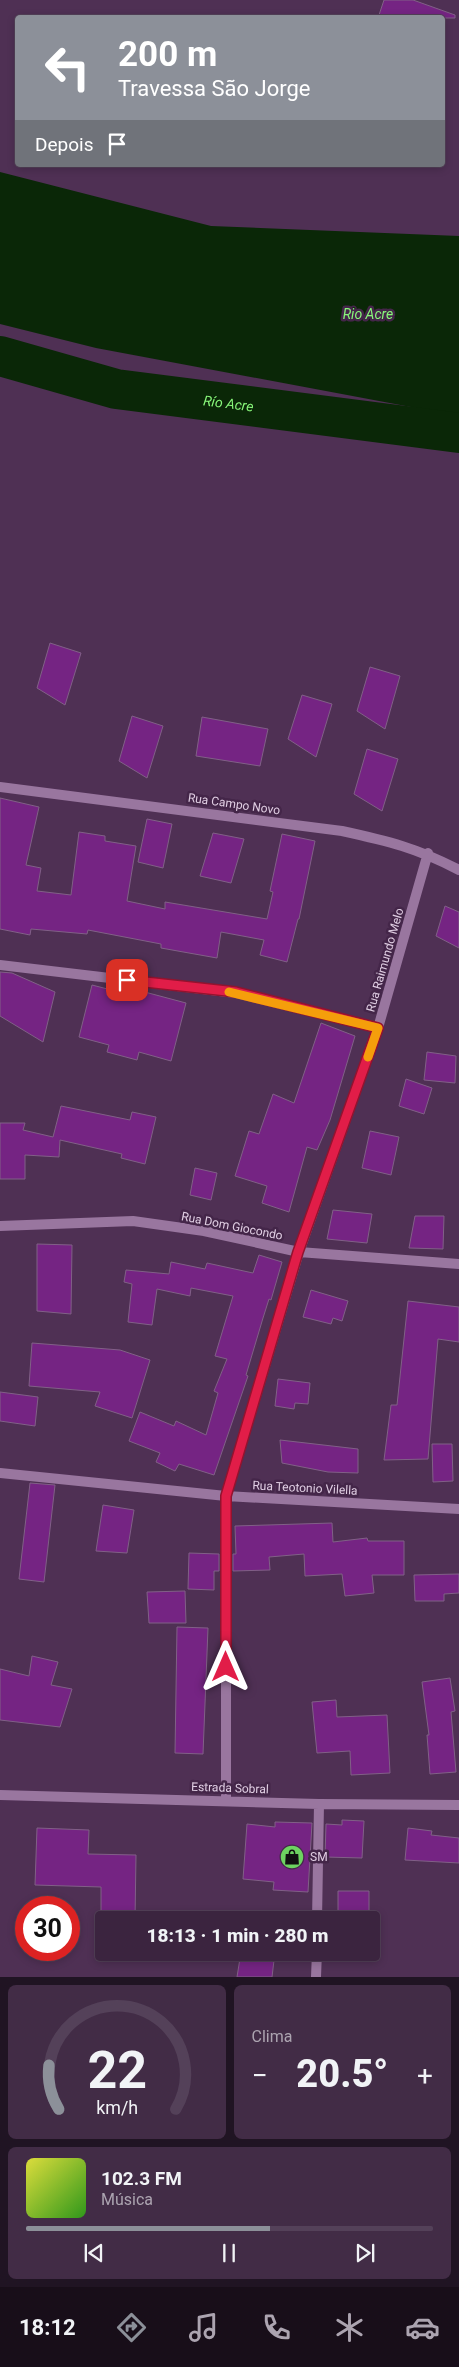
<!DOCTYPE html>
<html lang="pt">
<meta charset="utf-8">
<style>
:root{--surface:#3b243f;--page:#422c46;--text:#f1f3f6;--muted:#aca4b0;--line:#544159;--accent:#8c9099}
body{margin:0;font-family:Roboto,sans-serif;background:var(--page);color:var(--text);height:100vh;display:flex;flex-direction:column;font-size:19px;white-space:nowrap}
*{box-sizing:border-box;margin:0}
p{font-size:16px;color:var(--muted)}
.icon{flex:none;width:28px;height:28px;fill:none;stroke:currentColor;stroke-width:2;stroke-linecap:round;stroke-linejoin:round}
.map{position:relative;height:1977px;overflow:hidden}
.drawer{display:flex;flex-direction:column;gap:8px;padding:8px;background:#201423;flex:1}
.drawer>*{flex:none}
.guide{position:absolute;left:15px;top:15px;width:430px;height:152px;border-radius:5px;box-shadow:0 2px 8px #0003,0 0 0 1px var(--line);background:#8c9099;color:#fff;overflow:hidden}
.speed{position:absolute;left:15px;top:1896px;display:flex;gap:10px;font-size:25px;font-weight:700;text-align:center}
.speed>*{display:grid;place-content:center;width:65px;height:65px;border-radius:50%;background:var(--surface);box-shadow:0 2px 8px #0003,0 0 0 1px var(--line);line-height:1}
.speed .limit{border:8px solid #d22;background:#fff;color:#111}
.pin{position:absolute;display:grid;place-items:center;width:42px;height:42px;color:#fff;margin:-21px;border-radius:10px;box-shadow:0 2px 8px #0006}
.me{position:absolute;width:55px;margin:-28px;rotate:0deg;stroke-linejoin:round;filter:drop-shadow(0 0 4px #0008)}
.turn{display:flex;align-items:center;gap:18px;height:105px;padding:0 20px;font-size:22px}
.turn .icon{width:65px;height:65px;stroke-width:2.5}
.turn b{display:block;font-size:35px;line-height:42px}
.then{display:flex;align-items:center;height:48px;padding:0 20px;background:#0003;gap:10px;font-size:19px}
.big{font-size:38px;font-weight:800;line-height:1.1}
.drawer .tile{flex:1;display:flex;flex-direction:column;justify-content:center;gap:8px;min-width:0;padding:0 18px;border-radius:8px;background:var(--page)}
.drawer .dial{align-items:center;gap:0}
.dial svg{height:130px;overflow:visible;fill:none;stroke:var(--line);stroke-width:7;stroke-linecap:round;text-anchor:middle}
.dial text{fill:var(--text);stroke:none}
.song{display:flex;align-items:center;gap:15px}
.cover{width:60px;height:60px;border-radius:8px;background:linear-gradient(135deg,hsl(60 70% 55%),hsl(110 70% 35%))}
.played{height:5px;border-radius:2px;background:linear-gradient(90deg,var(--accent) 60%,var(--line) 60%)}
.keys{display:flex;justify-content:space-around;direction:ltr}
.heat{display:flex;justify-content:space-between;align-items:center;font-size:28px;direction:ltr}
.drawer .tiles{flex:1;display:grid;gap:8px;grid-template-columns:1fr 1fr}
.tile:last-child{grid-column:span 2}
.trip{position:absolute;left:95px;top:1911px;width:285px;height:50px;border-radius:5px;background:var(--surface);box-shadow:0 2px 8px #0003,0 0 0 1px var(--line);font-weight:800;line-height:50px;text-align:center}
.menu{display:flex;height:80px;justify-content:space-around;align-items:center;background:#180e19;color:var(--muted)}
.menu .icon{width:35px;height:35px}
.menu .on{color:var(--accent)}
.menu b{font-size:22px;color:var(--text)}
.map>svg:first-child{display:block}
.water{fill:#0a2707}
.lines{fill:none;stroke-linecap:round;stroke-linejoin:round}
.river{stroke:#0a2707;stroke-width:40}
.building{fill:#752483;stroke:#816087}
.street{stroke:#99769f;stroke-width:10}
.route-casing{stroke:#92132f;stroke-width:12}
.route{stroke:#e11d48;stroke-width:9}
.slow{stroke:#f59e0b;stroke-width:9}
.labels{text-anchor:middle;stroke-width:5;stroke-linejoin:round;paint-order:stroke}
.street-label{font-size:12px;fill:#e0cee3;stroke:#442649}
.poi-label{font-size:12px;fill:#e0cee3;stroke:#442649;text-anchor:start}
.water-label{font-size:14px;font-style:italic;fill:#88f77a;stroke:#442649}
</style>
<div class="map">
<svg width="459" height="1977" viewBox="0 0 459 1977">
<rect width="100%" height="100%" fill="#4f3054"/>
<path class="water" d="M0 172 211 226 459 236V416L96 348 0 324Z"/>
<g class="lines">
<path class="river" id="s1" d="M0 356 116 389 459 433"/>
</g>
<path class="building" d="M384 0H413L455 15V18H378Z
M50 643 81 653 65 705 37 688Z
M370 667 400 676 385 729 357 711Z
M302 695 332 704 316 757 288 739Z
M132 716 163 726 147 778 119 761Z
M202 717 268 729 260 766 196 756Z
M367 749 398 759 382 811 354 794Z
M0 798 39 807 26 865 41 868 37 891 71 895 79 832 105 836V841L136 846 127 901 165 909V902L267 919 273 892 270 891 282 834 315 841 299 919H298L287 962 260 955 264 940 221 932 217 958 161 948V944L88 930 87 934 31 929 30 935 0 929Z
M147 819 172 824 163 868 138 862Z
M213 833 244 839 231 883 200 876Z
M445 906 459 912V948L436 936Z
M0 972 12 973 55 992 43 1042 0 1016Z
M92 985 123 993 126 987 186 1003 171 1061 139 1052 137 1060 107 1052 109 1045 79 1037Z
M321 1023 355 1036 330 1120 317 1150 307 1147 289 1212 262 1203 267 1186 235 1176 249 1131 259 1134 273 1094 294 1103Z
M427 1052 456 1056 455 1083 424 1080Z
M406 1079 432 1088 424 1114 399 1106Z
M61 1106 130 1120 132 1112 156 1117 145 1164 121 1158 122 1154 60 1140 59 1157 25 1155V1179H0V1123H25L23 1130 53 1137Z
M370 1131 399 1137 391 1175 362 1168Z
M195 1168 217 1173 211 1200 190 1195Z
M333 1210 372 1214 367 1243 327 1239Z
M415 1216H444L443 1249 409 1248Z
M37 1244 72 1245 71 1314 37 1311Z
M259 1255 282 1262 271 1300 269 1299 263 1318 246 1375 248 1376 214 1475 179 1464 175 1471 156 1462 160 1453 129 1441 140 1412 174 1426 176 1421 206 1435 218 1393 214 1391 227 1359 215 1356 233 1296 191 1288 190 1296 157 1289 152 1325 128 1322 132 1284 124 1282 126 1270 169 1274 171 1262 205 1269 207 1263 253 1273Z
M311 1290 348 1301 342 1321 333 1318 331 1324 303 1317Z
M408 1301 459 1307V1342L438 1339 428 1459 384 1460 391 1405H397Z
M32 1343 120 1350 150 1360 132 1418 95 1406 100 1392 29 1386Z
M278 1379 310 1383 308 1404 295 1403 294 1409 275 1406Z
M0 1392 38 1397 35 1426 0 1421Z
M280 1440 358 1449V1473L328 1472 282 1463Z
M432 1444H452L453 1481 433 1482Z
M30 1483 55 1485 44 1582 19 1579Z
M103 1505 134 1510 127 1553 96 1551Z
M332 1523 333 1542 367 1538 368 1541H404V1575H372L374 1593 345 1596 342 1574 305 1576 304 1554 269 1557 270 1570 233 1571V1554H236L235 1526Z
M189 1553 219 1554V1571H214V1590L188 1589Z
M459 1574V1593L444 1594V1601H415L414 1575Z
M185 1591 186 1623H149L147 1592Z
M177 1627 208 1628 203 1754 175 1753Z
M32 1656 58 1662 51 1685 72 1689 60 1727 0 1720V1669L29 1676Z
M450 1678 455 1711 451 1712 456 1772 430 1774 427 1735H429L422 1682Z
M336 1700 337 1717 387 1715 390 1773 351 1775 350 1751 317 1753 312 1702Z
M342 1820 364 1821 362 1858 325 1857 326 1824 342 1825Z
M275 1822 312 1823 308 1892 273 1890 274 1882 243 1879 247 1824 275 1827Z
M37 1828 89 1830 88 1854 136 1855 135 1920H101V1887L35 1885Z
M408 1828 432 1831 431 1835 459 1838V1863L405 1860Z
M338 1891H369V1920H338Z
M241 1952H275L272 1977H237Z"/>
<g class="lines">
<path class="street" d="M0 787 342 831C388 841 417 848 459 870
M0 965 236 993 378 1028
M0 1226 133 1221 204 1231 299 1252 459 1264
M0 1473 226 1496 459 1509
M0 1795 319 1804 459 1805
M226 1800V1496L299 1252 378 1028 428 853
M317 1920 319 1804
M316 1977 317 1952"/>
</g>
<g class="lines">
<g class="route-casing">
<path id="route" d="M127 980 236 992 378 1028 298 1252 226 1496V1667"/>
</g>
<use href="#route" class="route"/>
<path class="slow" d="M229 992 378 1028 368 1057"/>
</g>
<defs>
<g id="shop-disc" transform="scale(1.25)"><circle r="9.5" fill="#6dd361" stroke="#442649"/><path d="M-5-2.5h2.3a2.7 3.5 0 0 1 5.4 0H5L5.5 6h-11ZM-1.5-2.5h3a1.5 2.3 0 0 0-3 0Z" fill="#111"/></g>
</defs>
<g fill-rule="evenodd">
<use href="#shop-disc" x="292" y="1857"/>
</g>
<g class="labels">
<g class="street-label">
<text transform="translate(234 804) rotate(8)" y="4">Rua Campo Novo</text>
<text transform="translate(385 960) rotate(-74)" y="4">Rua Raimundo Melo</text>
<text transform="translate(232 1226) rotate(11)" y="4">Rua Dom Giocondo</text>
<text transform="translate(305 1488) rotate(3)" y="4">Rua Teotonio Vilella</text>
<text transform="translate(230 1788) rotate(2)" y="4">Estrada Sobral</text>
</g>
<g class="poi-label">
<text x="310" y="1861">SM</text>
</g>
<g class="water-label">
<text x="368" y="319">Rio Acre</text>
<text dy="5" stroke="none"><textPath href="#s1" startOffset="234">Río Acre</textPath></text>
</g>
</g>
</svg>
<div class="speed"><div class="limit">30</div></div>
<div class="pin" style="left:127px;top:980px;background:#d93025"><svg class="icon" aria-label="arrive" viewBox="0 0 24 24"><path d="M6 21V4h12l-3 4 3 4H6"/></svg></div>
<svg class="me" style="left:226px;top:1667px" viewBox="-20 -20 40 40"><path d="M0-17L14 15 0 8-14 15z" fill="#e11d48" stroke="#fff" stroke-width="4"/></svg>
<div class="trip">18:13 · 1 min · 280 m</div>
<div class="guide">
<div class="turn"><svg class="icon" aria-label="left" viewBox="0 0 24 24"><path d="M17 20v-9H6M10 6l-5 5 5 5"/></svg><div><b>200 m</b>Travessa São Jorge</div></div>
<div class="then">Depois<svg class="icon" aria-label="arrive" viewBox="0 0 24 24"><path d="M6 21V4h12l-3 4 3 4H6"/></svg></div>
</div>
</div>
<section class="drawer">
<div class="tiles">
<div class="tile dial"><svg viewBox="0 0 100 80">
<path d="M14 69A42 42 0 1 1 86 69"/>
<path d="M14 69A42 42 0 0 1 8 42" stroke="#8c9099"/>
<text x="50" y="56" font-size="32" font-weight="700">22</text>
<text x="50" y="72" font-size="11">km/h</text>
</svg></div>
<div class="tile"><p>Clima</p>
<div class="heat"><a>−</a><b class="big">20.5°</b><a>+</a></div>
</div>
<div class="tile">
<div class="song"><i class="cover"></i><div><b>102.3 FM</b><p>Música</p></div></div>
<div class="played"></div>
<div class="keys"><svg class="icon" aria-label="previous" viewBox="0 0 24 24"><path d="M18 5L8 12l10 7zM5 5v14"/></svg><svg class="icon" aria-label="pause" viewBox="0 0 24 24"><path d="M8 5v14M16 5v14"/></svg><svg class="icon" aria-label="next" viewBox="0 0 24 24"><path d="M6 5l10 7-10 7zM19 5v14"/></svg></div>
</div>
</div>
</section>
<nav class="menu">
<b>18:12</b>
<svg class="icon on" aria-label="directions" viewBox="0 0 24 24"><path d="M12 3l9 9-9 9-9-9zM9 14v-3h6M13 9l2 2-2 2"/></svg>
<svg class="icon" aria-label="music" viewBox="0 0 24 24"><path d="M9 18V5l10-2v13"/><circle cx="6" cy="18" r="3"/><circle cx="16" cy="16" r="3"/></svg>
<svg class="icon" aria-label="phone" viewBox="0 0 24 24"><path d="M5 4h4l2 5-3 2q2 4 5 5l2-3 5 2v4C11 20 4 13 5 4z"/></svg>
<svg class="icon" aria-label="climate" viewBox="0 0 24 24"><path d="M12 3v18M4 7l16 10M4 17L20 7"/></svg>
<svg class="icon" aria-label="car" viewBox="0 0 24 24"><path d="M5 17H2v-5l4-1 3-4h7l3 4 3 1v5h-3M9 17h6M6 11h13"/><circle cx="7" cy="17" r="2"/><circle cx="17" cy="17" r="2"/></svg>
</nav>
